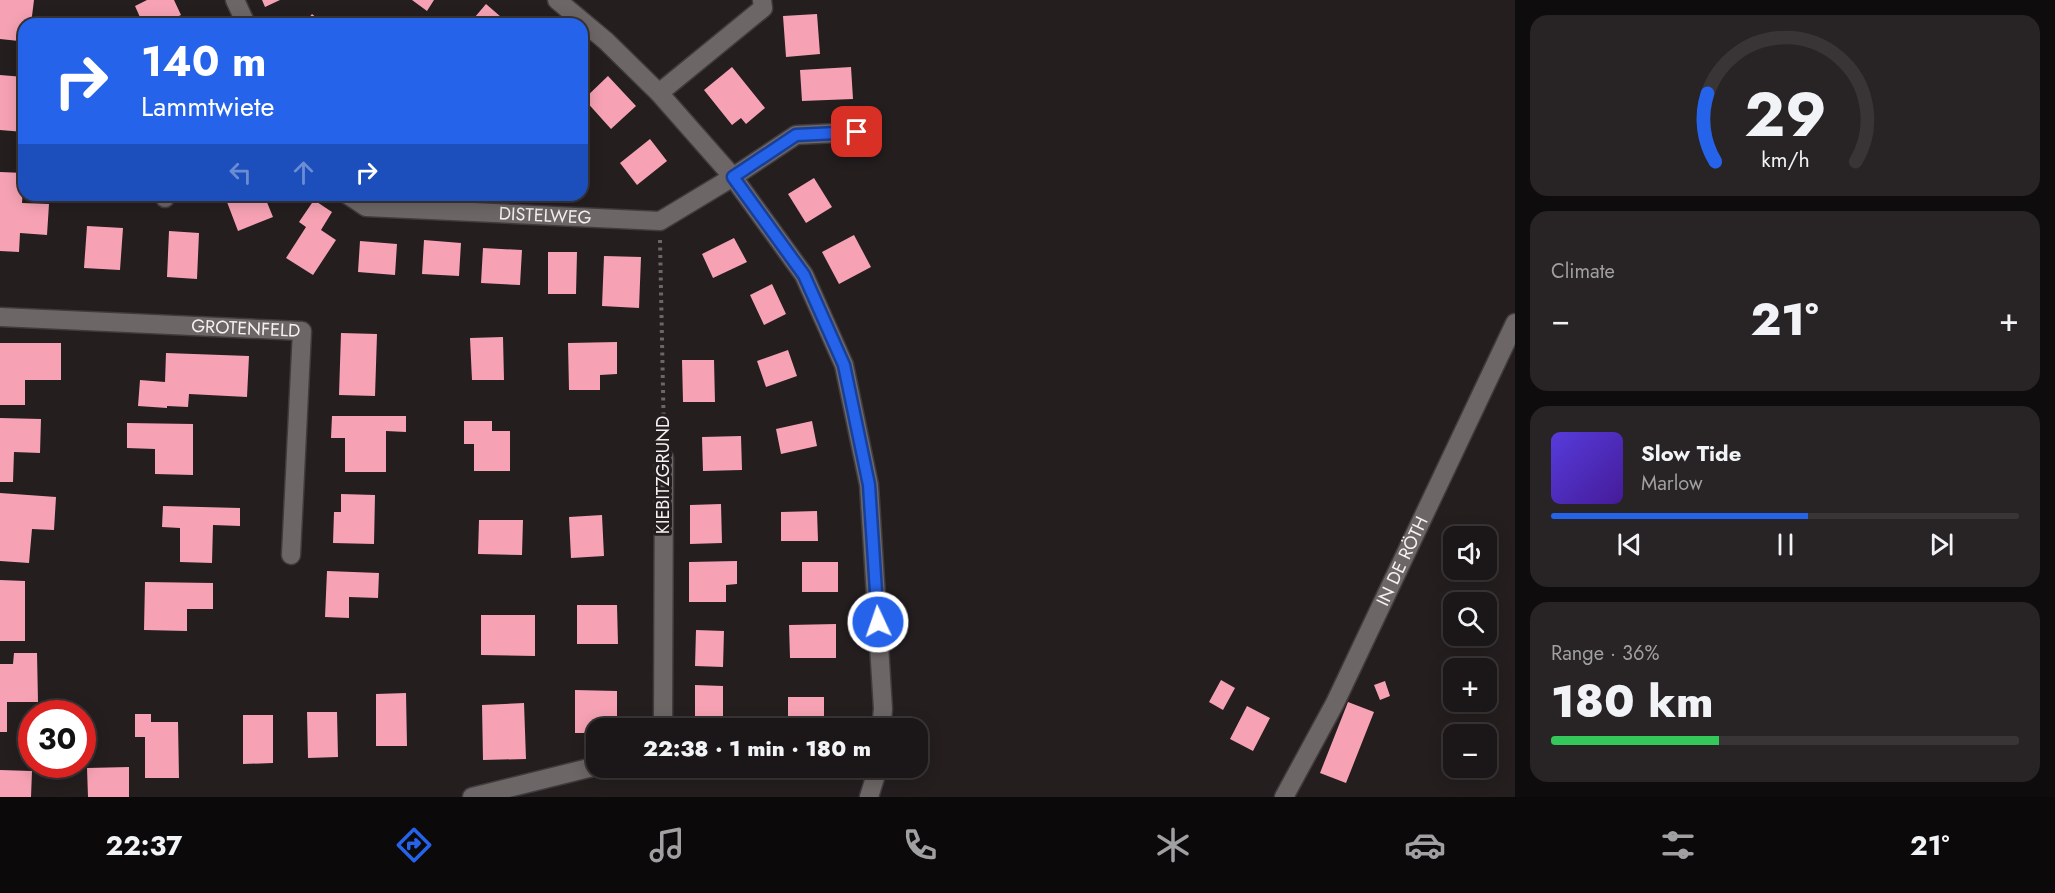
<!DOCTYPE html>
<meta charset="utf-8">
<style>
:root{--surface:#1b1617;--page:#282324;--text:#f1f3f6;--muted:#a09fa1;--line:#393536;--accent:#2563eb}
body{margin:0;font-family:Jost,sans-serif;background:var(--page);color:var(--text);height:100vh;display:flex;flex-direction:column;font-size:22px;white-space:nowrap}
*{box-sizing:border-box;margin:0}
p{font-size:20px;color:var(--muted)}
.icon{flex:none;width:33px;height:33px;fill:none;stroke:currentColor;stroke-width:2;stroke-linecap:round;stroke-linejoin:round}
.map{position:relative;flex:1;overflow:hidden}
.details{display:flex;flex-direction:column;gap:15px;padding:15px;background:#0f0c0d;width:540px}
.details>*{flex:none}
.hud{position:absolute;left:18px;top:18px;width:570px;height:183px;border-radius:18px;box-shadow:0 3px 15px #0003,0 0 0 2px var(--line);background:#2563eb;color:#fff;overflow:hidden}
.buttons{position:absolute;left:1443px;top:526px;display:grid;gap:12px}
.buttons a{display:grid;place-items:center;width:54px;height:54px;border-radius:12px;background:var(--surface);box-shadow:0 3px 15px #0003,0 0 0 2px var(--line);font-size:30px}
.speed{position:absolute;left:18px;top:700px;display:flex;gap:12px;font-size:30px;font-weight:700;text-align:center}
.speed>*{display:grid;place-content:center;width:78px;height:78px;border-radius:50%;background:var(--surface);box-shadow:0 3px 15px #0003,0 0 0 2px var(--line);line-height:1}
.speed .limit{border:9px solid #d22;background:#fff;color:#111}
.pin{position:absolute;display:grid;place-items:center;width:51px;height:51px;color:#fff;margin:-26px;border-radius:12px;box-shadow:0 3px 9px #0006}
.me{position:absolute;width:66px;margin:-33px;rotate:357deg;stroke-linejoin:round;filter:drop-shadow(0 0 4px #0008)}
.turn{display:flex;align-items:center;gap:21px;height:126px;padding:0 24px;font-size:27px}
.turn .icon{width:78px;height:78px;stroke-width:2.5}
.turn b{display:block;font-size:42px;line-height:51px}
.lanes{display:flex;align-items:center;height:57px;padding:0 24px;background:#0003;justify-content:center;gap:30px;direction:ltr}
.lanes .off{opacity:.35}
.big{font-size:45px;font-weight:800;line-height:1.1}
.details .tile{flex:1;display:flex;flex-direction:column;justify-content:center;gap:9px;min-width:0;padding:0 21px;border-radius:18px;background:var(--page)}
.details .dial{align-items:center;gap:0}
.dial svg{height:156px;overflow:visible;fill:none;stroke:var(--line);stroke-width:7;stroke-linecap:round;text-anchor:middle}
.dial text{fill:var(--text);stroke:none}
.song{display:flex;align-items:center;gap:18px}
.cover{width:72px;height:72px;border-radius:9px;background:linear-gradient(135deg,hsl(250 70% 55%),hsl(260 70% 35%))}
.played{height:6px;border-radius:3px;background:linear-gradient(90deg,var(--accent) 55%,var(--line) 55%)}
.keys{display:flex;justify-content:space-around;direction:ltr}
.heat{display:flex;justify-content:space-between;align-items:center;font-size:33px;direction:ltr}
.charge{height:9px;border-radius:4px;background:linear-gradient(90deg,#34c759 36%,var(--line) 0)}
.trip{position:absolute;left:586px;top:718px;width:342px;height:60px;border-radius:18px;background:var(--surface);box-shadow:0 3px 15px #0003,0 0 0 2px var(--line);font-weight:800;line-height:60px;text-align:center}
.tabs{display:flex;height:96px;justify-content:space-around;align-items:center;background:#0b0909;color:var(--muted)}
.tabs .icon{width:42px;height:42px}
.tabs .selected{color:var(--accent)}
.tabs b{font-size:27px;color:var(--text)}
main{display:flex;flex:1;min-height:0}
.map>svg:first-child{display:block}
.building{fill:#f6a2b4}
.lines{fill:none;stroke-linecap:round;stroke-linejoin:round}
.street-casing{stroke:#403b3c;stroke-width:21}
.path{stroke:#6b6667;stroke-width:4;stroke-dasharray:3 4.5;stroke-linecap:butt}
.street{stroke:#6d6667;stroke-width:18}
.route-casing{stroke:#184099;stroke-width:15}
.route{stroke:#2563eb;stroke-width:10}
.labels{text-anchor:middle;stroke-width:6;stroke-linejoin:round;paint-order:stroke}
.street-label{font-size:18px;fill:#f5f0f1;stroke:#241e1f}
</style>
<main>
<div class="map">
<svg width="1515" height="797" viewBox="0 0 1515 797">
<rect width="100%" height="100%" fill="#241e1f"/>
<path class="building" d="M0 0H34L31 24 21 23 19 41 0 39Z
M147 0H174L181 15 161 24H143L135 6Z
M262 0H280L265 7Z
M412 0H434L427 11Z
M486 4 508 23 507 24H469Z
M312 14 324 24H304Z
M817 14 820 54 786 57 783 16Z
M732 67 765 108 746 124 741 118 732 125 704 90Z
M851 67 853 99 802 101 800 70Z
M0 75 24 77V132L0 130Z
M608 76 636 106 611 129 584 99Z
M650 139 667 161 637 185 620 163Z
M0 172 24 173 22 203 49 204 47 235 20 233 19 252 0 251Z
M814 178 832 207 806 223 788 194Z
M244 195H264L273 217 238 231 227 202Z
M314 200 332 212 321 230 336 240 313 275 286 258 306 227 299 222Z
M87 226 123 228 120 270 84 268Z
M169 231 199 233 197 279 167 277Z
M854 235 871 267 839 284 822 252Z
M734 238 747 262 713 278 702 254Z
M424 240 461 243 459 276 422 274Z
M360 241 397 244 395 275 358 272Z
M483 248 522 250 520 285 481 283Z
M548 252H577L576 294H548Z
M604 256 641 257 639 308 602 306Z
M772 284 786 314 764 325 750 295Z
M341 333 377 334 375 396 339 395Z
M503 337 504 380H472L470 338Z
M617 342V374L600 375V390H569L568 343Z
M0 343H61V380H25V405H0Z
M788 350 797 376 766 387 757 361Z
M166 353 249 356 247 397 189 394 188 407 167 406V408L138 406 140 380 165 382Z
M682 360H714L715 402H683Z
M332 416H406V432L386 431V472H345V438H331Z
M0 418 41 419 40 453 14 452 13 482H0Z
M464 421H492V431H510V471H474V444H464Z
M812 421 817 446 781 454 776 429Z
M127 423 193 424V475L155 474V449L127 448Z
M741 436 742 470 703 471 702 437Z
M0 493 56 497 54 530 32 529 29 563 0 561Z
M341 494 375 495 374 544 333 543 334 512H341Z
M721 504 722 543 690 544V505Z
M163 506 240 508V526L213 525 212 563 180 562V528L162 527Z
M817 511 818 541H781V512Z
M602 515 604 556 571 558 569 517Z
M479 520H523L522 555 478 554Z
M737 561V584L726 585V602H689V562Z
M802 562H838V592H802Z
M327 571 379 573 378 598 349 597V618L325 617Z
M0 580 25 581V641H0Z
M145 582 213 583V609H187V631L144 630Z
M577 605H617L618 644H577Z
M481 615H535V656L481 655Z
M836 624V658H790L789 625Z
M696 630 724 631 723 667 695 666Z
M14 653H37L38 702H7V732H0V664H13Z
M1221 680 1235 688 1223 710 1209 702Z
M1385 681 1390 696 1380 700 1374 685Z
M695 685 723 686V720H695Z
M575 690 617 691V729H597V733H575Z
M406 693 407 746H376V694Z
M788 697H824V726L788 727Z
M1348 702 1374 712 1346 783 1320 773Z
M524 703 526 759 483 760 482 705Z
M1247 706 1270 718 1253 751 1230 739Z
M307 712H337L338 757 308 758Z
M135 714H151V722H178L179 778H145V737H135Z
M243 715H273V763L243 764Z
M129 767V797H88L87 768Z
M0 770 32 771 31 797H0Z"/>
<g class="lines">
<g class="street-casing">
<g id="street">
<path d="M235 0 246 24"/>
<path d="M557 0 606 41 659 93 733 177 804 275 844 365 869 485 883 709 881 729"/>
<path d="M659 93 763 8 762 0"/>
<path id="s1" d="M348 195 366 207 660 221 733 177 796 135 857 132"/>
<path d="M165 198V195"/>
<path id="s2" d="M0 317 302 331 291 555"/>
<path d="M663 729 664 458"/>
<path d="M472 797 597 766"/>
<path d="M869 797 878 768"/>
<path id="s3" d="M1284 797 1335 703 1515 323"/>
</g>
</g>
<path class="path" d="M660 240 664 439"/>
<use href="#street" class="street"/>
</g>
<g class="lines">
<g class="route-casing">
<path id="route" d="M857 132 796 135 733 177 804 275 844 365 869 485 878 622"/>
</g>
<use href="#route" class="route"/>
</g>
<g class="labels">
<g class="street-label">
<text dy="6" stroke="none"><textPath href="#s1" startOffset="201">DISTELWEG</textPath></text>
<text dy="6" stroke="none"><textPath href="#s2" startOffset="246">GROTENFELD</textPath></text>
<text transform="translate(663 475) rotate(-90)" y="6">KIEBITZGRUND</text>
<text dy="6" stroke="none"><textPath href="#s3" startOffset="264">IN DE RÖTH</textPath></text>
</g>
</g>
</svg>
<div class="buttons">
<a><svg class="icon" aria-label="sound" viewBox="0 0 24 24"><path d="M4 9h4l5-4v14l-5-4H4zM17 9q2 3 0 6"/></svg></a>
<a><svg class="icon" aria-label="search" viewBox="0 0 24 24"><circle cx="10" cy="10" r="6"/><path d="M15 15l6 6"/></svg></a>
<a>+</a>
<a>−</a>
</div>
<div class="speed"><div class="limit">30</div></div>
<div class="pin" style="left:857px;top:132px;background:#d93025"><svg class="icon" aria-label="arrive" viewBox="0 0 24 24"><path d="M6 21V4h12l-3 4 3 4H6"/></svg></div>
<svg class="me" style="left:878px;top:622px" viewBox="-20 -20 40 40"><circle r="17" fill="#2563eb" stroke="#fff" stroke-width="3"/><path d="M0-11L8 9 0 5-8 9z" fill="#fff"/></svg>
<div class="trip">22:38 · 1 min · 180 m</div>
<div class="hud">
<div class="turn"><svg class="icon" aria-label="right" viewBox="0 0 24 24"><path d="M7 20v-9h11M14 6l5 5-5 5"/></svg><div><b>140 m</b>Lammtwiete</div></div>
<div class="lanes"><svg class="icon off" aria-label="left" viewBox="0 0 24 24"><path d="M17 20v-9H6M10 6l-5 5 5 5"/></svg><svg class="icon off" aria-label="ahead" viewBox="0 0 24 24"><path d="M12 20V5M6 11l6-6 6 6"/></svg><svg class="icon" aria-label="right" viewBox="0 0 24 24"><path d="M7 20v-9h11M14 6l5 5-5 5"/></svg></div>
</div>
</div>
<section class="details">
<div class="tile dial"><svg viewBox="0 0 100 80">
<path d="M14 69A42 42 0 1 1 86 69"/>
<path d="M14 69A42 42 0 0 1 10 34" stroke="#2563eb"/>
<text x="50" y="56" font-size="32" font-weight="700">29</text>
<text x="50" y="72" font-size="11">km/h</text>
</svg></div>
<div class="tile"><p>Climate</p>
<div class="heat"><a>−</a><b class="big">21°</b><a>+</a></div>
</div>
<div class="tile">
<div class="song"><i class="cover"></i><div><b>Slow Tide</b><p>Marlow</p></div></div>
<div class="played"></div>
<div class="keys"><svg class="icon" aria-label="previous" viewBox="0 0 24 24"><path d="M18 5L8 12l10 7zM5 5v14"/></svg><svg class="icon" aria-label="pause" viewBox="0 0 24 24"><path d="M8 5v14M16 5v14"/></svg><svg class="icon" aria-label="next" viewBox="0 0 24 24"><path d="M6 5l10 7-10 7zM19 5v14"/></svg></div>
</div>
<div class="tile"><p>Range · 36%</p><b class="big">180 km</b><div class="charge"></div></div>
</section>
</main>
<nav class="tabs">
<b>22:37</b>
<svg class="icon selected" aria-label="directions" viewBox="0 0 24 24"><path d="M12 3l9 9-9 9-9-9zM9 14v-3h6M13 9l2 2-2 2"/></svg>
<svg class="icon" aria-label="music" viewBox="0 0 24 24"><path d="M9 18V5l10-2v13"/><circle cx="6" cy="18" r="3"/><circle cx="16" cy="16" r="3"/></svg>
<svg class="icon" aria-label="phone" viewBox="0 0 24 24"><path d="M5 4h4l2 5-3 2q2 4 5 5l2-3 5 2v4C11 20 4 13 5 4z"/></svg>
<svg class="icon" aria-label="climate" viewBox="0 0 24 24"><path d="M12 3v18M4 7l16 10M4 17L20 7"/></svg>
<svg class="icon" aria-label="car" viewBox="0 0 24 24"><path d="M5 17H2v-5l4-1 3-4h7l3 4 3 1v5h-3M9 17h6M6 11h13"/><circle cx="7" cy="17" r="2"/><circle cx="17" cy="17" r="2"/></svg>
<svg class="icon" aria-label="filters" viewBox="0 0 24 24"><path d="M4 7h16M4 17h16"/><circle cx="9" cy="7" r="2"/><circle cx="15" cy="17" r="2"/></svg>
<b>21°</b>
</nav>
